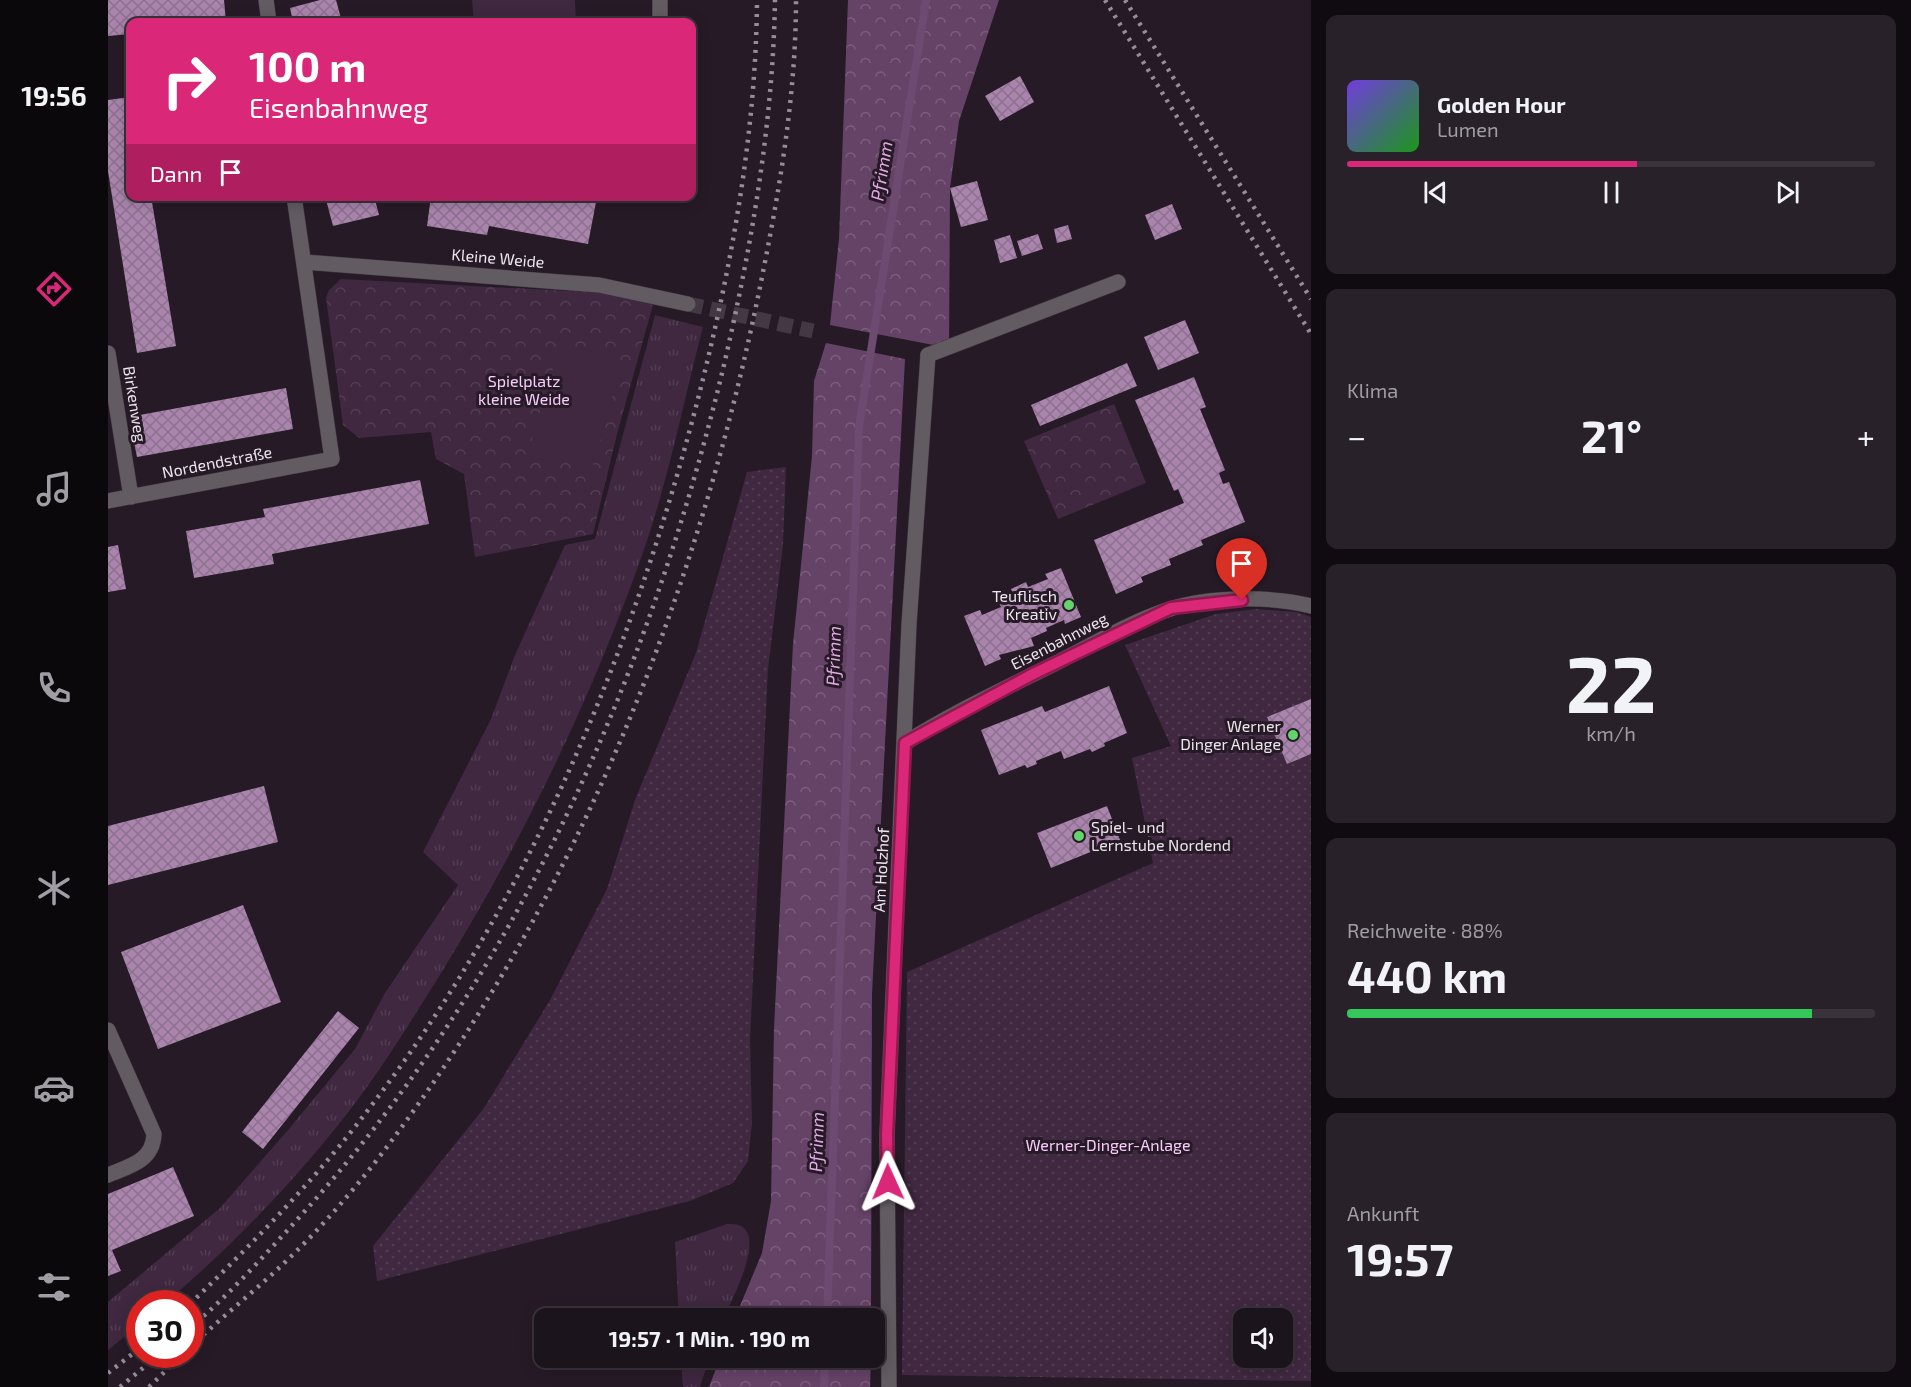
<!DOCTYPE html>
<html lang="de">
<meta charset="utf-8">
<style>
:root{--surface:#1c141d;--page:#29212a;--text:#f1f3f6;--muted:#a09ea4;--line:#3a333b;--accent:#db2777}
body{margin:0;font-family:"Exo 2",sans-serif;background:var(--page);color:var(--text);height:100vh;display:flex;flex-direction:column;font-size:22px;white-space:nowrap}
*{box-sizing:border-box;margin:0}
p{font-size:20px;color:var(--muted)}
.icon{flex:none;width:33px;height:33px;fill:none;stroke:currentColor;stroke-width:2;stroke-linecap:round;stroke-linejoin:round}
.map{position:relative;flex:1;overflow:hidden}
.side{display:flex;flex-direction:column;gap:15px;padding:15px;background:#0f0b10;width:600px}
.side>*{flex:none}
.banner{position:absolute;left:18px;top:18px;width:570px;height:183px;border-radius:12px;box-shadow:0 3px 15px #0003,0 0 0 2px var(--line);background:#db2777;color:#fff;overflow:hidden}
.tools{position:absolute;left:1125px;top:1308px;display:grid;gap:12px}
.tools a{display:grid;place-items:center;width:60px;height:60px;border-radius:12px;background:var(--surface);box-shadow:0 3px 15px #0003,0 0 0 2px var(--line);font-size:30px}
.speed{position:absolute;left:18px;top:1290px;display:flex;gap:12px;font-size:30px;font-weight:700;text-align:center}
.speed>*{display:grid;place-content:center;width:78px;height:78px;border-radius:50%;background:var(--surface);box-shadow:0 3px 15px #0003,0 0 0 2px var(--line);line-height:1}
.speed .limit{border:9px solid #d22;background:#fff;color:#111}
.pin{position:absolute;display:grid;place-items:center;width:51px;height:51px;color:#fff;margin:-62px -26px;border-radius:50% 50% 50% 0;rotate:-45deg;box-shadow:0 0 6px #0007}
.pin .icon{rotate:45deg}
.me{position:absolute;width:66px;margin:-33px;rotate:359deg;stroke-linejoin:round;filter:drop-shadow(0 0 4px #0008)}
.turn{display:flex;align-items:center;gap:21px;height:126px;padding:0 24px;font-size:27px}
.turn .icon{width:78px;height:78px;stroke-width:2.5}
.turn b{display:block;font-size:42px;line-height:51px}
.then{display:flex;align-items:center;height:57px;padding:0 24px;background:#0003;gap:12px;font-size:22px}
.big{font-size:45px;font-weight:700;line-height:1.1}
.side .widget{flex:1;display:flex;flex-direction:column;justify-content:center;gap:9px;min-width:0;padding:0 21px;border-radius:12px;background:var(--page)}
.side .dial{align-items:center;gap:0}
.dial b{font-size:78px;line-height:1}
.song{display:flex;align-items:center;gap:18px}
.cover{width:72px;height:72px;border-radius:9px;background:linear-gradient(135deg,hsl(260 70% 55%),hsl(120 70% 35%))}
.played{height:6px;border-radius:3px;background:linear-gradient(90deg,var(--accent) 55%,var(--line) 55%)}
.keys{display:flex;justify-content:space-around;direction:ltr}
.heat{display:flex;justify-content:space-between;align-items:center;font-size:33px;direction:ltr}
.charge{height:9px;border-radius:4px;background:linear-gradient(90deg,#34c759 88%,var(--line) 0)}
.trip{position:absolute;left:426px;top:1308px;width:351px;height:60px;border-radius:12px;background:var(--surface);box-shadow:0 3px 15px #0003,0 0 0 2px var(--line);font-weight:700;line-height:60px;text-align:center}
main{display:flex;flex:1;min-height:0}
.tab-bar{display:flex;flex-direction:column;width:108px;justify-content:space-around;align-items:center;background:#0b080c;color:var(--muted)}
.tab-bar .icon{width:42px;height:42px}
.tab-bar .on{color:var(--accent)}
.tab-bar b{font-size:27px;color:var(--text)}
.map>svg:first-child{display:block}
.grass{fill:url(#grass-tufts)}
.forest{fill:url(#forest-crowns)}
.park{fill:url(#park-crowns)}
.garden{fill:url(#garden-dots);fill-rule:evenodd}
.pitch{fill:#3f2840}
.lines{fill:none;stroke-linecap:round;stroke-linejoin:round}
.stream{stroke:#6d4a6f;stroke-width:8}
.building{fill:url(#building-cross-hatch)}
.minor-tunnel{stroke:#443845;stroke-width:15;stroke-dasharray:15 8;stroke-linecap:butt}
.service-casing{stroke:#423643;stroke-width:16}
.minor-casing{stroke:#423643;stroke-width:16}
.service{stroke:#625b62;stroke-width:15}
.minor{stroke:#625b62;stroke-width:15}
.rail{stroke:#968d97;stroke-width:4.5;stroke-dasharray:3 6;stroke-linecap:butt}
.route-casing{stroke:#8e194d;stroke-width:15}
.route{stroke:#db2777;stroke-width:10}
.poi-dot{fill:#63d469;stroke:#261a27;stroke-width:2}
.labels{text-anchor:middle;stroke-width:6;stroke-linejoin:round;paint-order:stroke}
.street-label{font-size:16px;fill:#ede5ee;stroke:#261a27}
.park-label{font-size:16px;fill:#faccfd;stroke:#261a27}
.poi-label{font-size:16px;fill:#ede5ee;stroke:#261a27;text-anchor:end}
.water-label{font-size:18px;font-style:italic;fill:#e2a9e5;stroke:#261a27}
</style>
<main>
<nav class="tab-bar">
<b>19:56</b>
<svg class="icon on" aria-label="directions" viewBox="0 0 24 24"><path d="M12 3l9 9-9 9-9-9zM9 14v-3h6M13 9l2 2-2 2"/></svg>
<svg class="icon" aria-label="music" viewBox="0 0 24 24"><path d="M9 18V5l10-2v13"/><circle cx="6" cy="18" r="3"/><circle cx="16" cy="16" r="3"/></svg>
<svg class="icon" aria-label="phone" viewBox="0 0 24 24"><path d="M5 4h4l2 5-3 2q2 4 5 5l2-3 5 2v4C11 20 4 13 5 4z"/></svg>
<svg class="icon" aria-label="climate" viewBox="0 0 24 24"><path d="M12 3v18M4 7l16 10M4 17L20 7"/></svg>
<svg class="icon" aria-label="car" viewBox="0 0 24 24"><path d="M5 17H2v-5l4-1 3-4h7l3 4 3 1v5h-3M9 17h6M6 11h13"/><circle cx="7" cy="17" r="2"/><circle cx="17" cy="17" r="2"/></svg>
<svg class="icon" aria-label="filters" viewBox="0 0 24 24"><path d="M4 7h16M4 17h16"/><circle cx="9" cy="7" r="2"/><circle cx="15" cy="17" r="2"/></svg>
</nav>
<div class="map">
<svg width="1203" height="1387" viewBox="0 0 1203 1387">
<defs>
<pattern id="grass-tufts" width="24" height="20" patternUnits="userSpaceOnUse" patternTransform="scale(1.5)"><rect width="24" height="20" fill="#3f2840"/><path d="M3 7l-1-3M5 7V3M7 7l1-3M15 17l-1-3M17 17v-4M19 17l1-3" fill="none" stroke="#523d53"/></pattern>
<pattern id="forest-crowns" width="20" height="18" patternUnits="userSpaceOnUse" patternTransform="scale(1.5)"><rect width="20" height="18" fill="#654367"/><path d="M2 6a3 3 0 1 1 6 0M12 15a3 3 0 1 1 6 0" fill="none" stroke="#7b5e7d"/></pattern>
<pattern id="park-crowns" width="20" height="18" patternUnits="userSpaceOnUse" patternTransform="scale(1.5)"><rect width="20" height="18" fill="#3f2840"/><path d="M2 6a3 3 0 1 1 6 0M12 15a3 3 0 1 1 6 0" fill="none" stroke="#523d53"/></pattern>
<pattern id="garden-dots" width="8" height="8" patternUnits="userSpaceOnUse" patternTransform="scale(1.5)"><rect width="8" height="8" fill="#3f2840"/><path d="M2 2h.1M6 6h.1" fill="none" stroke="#523d53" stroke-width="1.8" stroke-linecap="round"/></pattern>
<pattern id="building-cross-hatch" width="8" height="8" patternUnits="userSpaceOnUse" patternTransform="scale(1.5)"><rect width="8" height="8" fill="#aa84ad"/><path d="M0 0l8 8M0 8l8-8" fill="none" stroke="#8c718e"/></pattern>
</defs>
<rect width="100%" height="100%" fill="#261a27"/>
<path class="grass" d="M547 315 595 327C575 403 560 483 533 558 481 704 412 846 330 978 301 1024 272 1072 238 1115 184 1184 123 1247 57 1303L32 1304 31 1325 0 1350V1302L112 1208 180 1130 247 1049 277 993 350 885 315 852 383 719 407 655 457 545 487 539Z
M619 1224C623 1224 629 1224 633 1226 657 1239 623 1300 616 1318H571L567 1242Z
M573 1358H601L592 1387H575Z"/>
<path class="forest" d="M740 0H891L851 121 842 188 841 348 722 325 731 239Z
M718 343 797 359 764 993 763 1318H627L654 1253 663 1201 666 1029 685 644 704 456 706 381Z
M612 1358H763L762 1387H601Z"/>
<path class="park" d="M233 279 498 293 545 305 510 430 485 534 367 557 356 474 328 459 323 432 251 438 235 425 218 298 221 290Z
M1006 404 1038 483 950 519 916 441Z"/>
<path class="garden" d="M678 467 675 545 660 669 642 1040 644 1123 640 1161 625 1183 582 1201 269 1281 265 1246 376 1108 442 1000 499 889 527 800 588 653 639 472Z
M1148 609 1188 612 1203 617V1381L794 1375 799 972 1045 863 1024 758 1063 746 1017 645 1108 614ZM1136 1318H1174V1358H1136Z"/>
<path class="pitch" d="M364 0H467L468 22H366Z
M453 343 514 361 484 468 420 452Z"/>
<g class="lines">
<path class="stream" d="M719 1318 751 427 818 0
M716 1387 717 1358"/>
</g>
<path class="building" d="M0 0H116L118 22H22V34L0 36Z
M212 0H228L234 22H185L182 8Z
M912 76 926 102 892 121 877 96Z
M22 97V196H43L68 346 29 353 0 171V100Z
M869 181 880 220 853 227 842 188Z
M217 196H266L271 215 225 226Z
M323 196H461L488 202 480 244 381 226 379 235 319 226Z
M1064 204 1074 229 1047 240 1037 215Z
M960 225 964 239 949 243 946 229Z
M930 234 935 249 914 256 909 241Z
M902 235 909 258 892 263 886 240Z
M1077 320 1091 353 1050 370 1036 337Z
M1019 363 1029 386 932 426 923 405Z
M1086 377 1098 407 1092 409 1117 470 1111 473 1115 484 1121 482 1137 522 1093 540 1095 545 1061 559 1063 565 1033 577 1035 582 1008 594 986 540 1076 503 1070 489 1066 491 1027 400Z
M178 388 185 429 29 457 21 417Z
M312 480 321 524 164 554 166 564 86 578 78 531 157 517 155 509Z
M10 545 18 589 0 592V547Z
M953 568 973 617 957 624 956 620 938 628 939 631 923 638 926 646 891 655 893 659 877 666 856 616 872 610 874 615 893 607 891 603 906 596 903 589 918 582 920 587 940 579 937 574Z
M1001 686 1019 733 996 743 997 746 984 752 982 749 956 759 953 751 928 761 929 764 919 768 917 765 891 775 873 730 934 706 937 712Z
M1203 699V754L1179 764 1159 717Z
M156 786 170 842 0 885V826Z
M999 806 1012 840 943 868 929 833Z
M135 905 173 1002 50 1049 13 952Z
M230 1011 251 1028 155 1149 134 1132Z
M65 1167 86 1216 4 1250 13 1271 0 1276V1194Z"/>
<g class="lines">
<path class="minor-tunnel" d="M580 304 705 331"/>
<g class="service-casing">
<path id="service" d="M820 355 1010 282
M797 743C844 713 896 689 946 664 984 645 1022 622 1062 609 1101 596 1164 596 1203 606
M0 1030 46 1134C45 1161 22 1166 0 1175"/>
</g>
<g class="minor-casing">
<path id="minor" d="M158 0 161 22
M552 0V22
M196 262 491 285 580 304
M0 353 23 497
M0 501 224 459 186 196
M781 1387 779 1135 801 624 820 355"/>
</g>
<use href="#service" class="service"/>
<use href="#minor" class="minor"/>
<path class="rail" d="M997 0 1203 334
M1017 0 1203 299
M82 1304C145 1243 207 1180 260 1110 424 897 529 642 594 383 625 258 648 129 649 0
M82 1328C120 1296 154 1258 187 1222 405 984 540 681 615 369 643 249 665 124 667 0
M82 1347C112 1319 144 1293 173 1266 217 1225 258 1176 293 1128 476 879 591 588 652 287 671 193 688 96 688 0
M0 1373 32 1348
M12 1387 52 1354
M41 1387 75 1354"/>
</g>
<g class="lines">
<g class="route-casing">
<path id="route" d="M780 1182 779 1135 797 743 925 674 1063 608 1134 600"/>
</g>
<use href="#route" class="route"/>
</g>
<g class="poi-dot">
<circle cx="961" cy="605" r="6"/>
<circle cx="1185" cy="735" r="6"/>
<circle cx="971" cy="836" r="6"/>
</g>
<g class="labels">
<g class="street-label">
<text transform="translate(390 258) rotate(5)" y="6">Kleine Weide</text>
<text transform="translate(27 404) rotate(81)" y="6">Birkenweg</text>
<text transform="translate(109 462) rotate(-11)" y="6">Nordendstraße</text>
<text transform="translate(951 641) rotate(-27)" y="6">Eisenbahnweg</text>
<text transform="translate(773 870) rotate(-87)" y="6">Am Holzhof</text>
</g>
<g class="park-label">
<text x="416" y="387">Spielplatz<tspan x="416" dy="18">kleine Weide</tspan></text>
<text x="1000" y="1151">Werner-Dinger-Anlage</text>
</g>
<g class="poi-label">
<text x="949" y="602">Teuflisch<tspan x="949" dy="18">Kreativ</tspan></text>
<text x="1173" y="732">Werner<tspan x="1173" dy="18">Dinger Anlage</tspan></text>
<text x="983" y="833" text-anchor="start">Spiel- und<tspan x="983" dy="18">Lernstube Nordend</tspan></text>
</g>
<g class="water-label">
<text transform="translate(774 171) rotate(-81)" y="6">Pfrimm</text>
<text transform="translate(726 656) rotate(-88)" y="6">Pfrimm</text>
<text transform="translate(709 1142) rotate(-88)" y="6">Pfrimm</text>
</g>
</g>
</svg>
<div class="tools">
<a><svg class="icon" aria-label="sound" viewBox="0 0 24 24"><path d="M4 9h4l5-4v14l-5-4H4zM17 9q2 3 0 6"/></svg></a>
</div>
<div class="speed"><div class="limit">30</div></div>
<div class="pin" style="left:1134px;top:600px;background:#d93025"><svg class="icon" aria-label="arrive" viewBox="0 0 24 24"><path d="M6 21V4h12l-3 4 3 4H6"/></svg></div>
<svg class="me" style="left:780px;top:1182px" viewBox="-20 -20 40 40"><path d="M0-17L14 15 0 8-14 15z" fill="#db2777" stroke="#fff" stroke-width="4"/></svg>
<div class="trip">19:57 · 1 Min. · 190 m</div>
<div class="banner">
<div class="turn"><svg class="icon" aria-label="right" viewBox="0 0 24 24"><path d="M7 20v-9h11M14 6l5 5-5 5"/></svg><div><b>100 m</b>Eisenbahnweg</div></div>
<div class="then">Dann<svg class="icon" aria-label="arrive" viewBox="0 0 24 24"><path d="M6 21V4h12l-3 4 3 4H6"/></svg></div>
</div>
</div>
<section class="side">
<div class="widget">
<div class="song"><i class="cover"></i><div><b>Golden Hour</b><p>Lumen</p></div></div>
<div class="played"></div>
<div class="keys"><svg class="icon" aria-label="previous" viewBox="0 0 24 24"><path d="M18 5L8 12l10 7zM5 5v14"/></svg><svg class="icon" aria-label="pause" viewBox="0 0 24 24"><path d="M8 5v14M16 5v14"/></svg><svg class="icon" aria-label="next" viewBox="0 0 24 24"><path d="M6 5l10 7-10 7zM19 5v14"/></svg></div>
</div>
<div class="widget"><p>Klima</p>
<div class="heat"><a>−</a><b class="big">21°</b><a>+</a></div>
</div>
<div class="widget dial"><b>22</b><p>km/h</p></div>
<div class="widget"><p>Reichweite · 88%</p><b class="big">440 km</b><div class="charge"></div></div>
<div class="widget"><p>Ankunft</p><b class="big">19:57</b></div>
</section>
</main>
